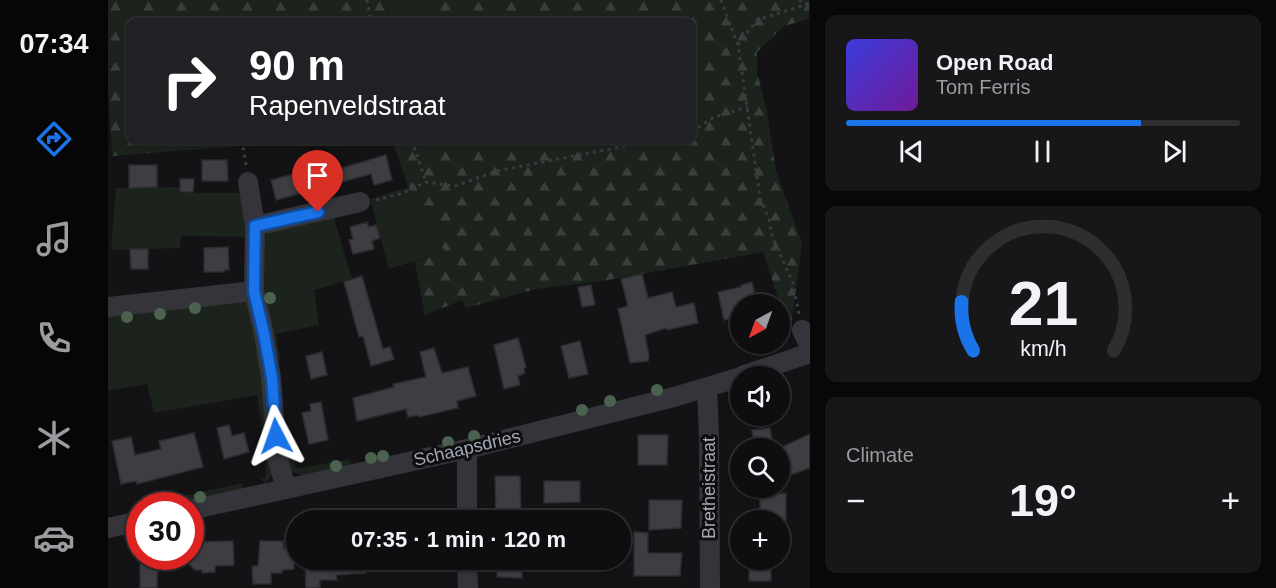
<!DOCTYPE html>
<meta charset="utf-8">
<style>
:root{--surface:#0e0e10;--page:#171719;--text:#f1f3f6;--muted:#9b9c9f;--line:#2e2e30;--accent:#1a73e8}
body{margin:0;font-family:Arial,sans-serif;background:var(--page);color:var(--text);height:100vh;display:flex;flex-direction:column;font-size:22px;white-space:nowrap}
*{box-sizing:border-box;margin:0}
p{font-size:20px;color:var(--muted)}
.icon{flex:none;width:33px;height:33px;fill:none;stroke:currentColor;stroke-width:2;stroke-linecap:round;stroke-linejoin:round}
.map{position:relative;flex:1;overflow:hidden}
.side{display:flex;flex-direction:column;gap:15px;padding:15px;background:#080809;width:466px}
.side>*{flex:none}
.hud{position:absolute;left:18px;top:18px;width:570px;height:126px;border-radius:12px;box-shadow:0 2px 4px #0004,0 0 0 2px var(--line);background:#202124;color:#fff;overflow:hidden}
.needle{width:39px;rotate:221deg}
.tools{position:absolute;left:622px;top:294px;display:grid;gap:12px}
.tools a{display:grid;place-items:center;width:60px;height:60px;border-radius:50%;background:var(--surface);box-shadow:0 2px 4px #0004,0 0 0 2px var(--line);font-size:30px}
.speed{position:absolute;left:18px;top:492px;display:flex;gap:12px;font-size:30px;font-weight:700;text-align:center}
.speed>*{display:grid;place-content:center;width:78px;height:78px;border-radius:50%;background:var(--surface);box-shadow:0 2px 4px #0004,0 0 0 2px var(--line);line-height:1}
.speed .limit{border:9px solid #d22;background:#fff;color:#111}
.pin{position:absolute;display:grid;place-items:center;width:51px;height:51px;color:#fff;margin:-62px -26px;border-radius:50% 50% 50% 0;rotate:-45deg;box-shadow:0 0 6px #0007}
.pin .icon{rotate:45deg}
.me{position:absolute;width:66px;margin:-33px;rotate:356deg;stroke-linejoin:round;filter:drop-shadow(0 0 4px #0008)}
.turn{display:flex;align-items:center;gap:21px;height:126px;padding:0 24px;font-size:27px}
.turn .icon{width:78px;height:78px;stroke-width:2.5}
.turn b{display:block;font-size:42px;line-height:51px}
.big{font-size:45px;font-weight:700;line-height:1.1}
.side .tile{flex:1;display:flex;flex-direction:column;justify-content:center;gap:9px;min-width:0;padding:0 21px;border-radius:12px;background:var(--page)}
.side .dial{align-items:center;gap:0}
.dial svg{height:156px;overflow:visible;fill:none;stroke:var(--line);stroke-width:7;stroke-linecap:round;text-anchor:middle}
.dial text{fill:var(--text);stroke:none}
.song{display:flex;align-items:center;gap:18px}
.cover{width:72px;height:72px;border-radius:9px;background:linear-gradient(135deg,hsl(240 70% 55%),hsl(280 70% 35%))}
.played{height:6px;border-radius:3px;background:linear-gradient(90deg,var(--accent) 75%,var(--line) 75%)}
.keys{display:flex;justify-content:space-around;direction:ltr}
.heat{display:flex;justify-content:space-between;align-items:center;font-size:33px;direction:ltr}
.trip{position:absolute;left:178px;top:510px;width:345px;height:60px;border-radius:30px;background:var(--surface);box-shadow:0 2px 4px #0004,0 0 0 2px var(--line);font-weight:700;line-height:60px;text-align:center}
main{display:flex;flex:1;min-height:0}
.tab-bar{display:flex;flex-direction:column;width:108px;justify-content:space-around;align-items:center;background:#060606;color:var(--muted)}
.tab-bar .icon{width:42px;height:42px}
.tab-bar .on{color:var(--accent)}
.tab-bar b{font-size:27px;color:var(--text)}
.map>svg:first-child{display:block}
.grass{fill:#1b231c}
.forest{fill:url(#forest-firs)}
.building{fill:#3d3d42;stroke:#2d2d31;stroke-width:1.5}
.lines{fill:none;stroke-linecap:round;stroke-linejoin:round}
.path{stroke:#3a3b41;stroke-width:3;stroke-dasharray:3 4.5;stroke-linecap:butt}
.minor{stroke:#34343a;stroke-width:20}
.tree{fill:#4b624f}
.route-casing{stroke:#114b97;stroke-width:15}
.route{stroke:#1a73e8;stroke-width:10}
.labels{text-anchor:middle;stroke-width:6;stroke-linejoin:round;paint-order:stroke}
.street-label{font-size:18px;fill:#a4a8b6;stroke:#0e0e10}
</style>
<main>
<nav class="tab-bar">
<b>07:34</b>
<svg class="icon on" aria-label="directions" viewBox="0 0 24 24"><path d="M12 3l9 9-9 9-9-9zM9 14v-3h6M13 9l2 2-2 2"/></svg>
<svg class="icon" aria-label="music" viewBox="0 0 24 24"><path d="M9 18V5l10-2v13"/><circle cx="6" cy="18" r="3"/><circle cx="16" cy="16" r="3"/></svg>
<svg class="icon" aria-label="phone" viewBox="0 0 24 24"><path d="M5 4h4l2 5-3 2q2 4 5 5l2-3 5 2v4C11 20 4 13 5 4z"/></svg>
<svg class="icon" aria-label="climate" viewBox="0 0 24 24"><path d="M12 3v18M4 7l16 10M4 17L20 7"/></svg>
<svg class="icon" aria-label="car" viewBox="0 0 24 24"><path d="M5 17H2v-5l4-1 3-4h7l3 4 3 1v5h-3M9 17h6M6 11h13"/><circle cx="7" cy="17" r="2"/><circle cx="17" cy="17" r="2"/></svg>
</nav>
<div class="map">
<svg width="702" height="588" viewBox="0 0 702 588">
<defs>
<pattern id="forest-firs" width="22" height="20" patternUnits="userSpaceOnUse" patternTransform="scale(1.5)"><rect width="22" height="20" fill="#1b231c"/><path d="M5 1l3.5 6h-7zM16 11l3.5 6h-7z" fill="#39403b"/></pattern>
</defs>
<rect width="100%" height="100%" fill="#131315"/>
<path class="grass" d="M279 0H309L312 22H282Z
M71 187 72 193H133L139 237 73 236 72 248 3 250 8 188Z
M300 187 337 252 281 269 262 199Z
M225 215 244 279 206 290 211 325 168 334 172 361H168L154 297 155 238 161 232Z
M130 299 139 303 145 311 166 468 163 477 157 484 153 479 158 478V454L149 395 46 413 39 384 0 391V315Z
M182 434 188 469 241 459 245 467C230 469 190 483 181 468 176 460 176 445 175 435Z
M135 483 136 490 79 503 75 496Z"/>
<path class="forest" d="M0 0H279L282 22H22V140H226L138 147 136 141 131 142V146L4 156 0 88Z
M309 0H701V19L676 26 649 52V72L659 112 668 171 694 243 682 334 655 252 494 281 428 289 358 308 354 300 317 315 307 262 337 252 300 187 284 140H584V22H312Z"/>
<path class="building" d="M278 155 284 180 266 185 263 174 168 200 163 180 225 163 227 170Z
M94 160H119L120 181H94Z
M21 165H49V187L21 188Z
M72 179H86L85 192H72Z
M260 222V227L268 225 272 238 264 241 266 249 245 254 241 240 245 239 242 227Z
M120 247 121 270H116V272H96V248Z
M22 249H40V269H23Z
M534 274 540 298 564 292 568 307 586 303 590 323 559 330 558 328 537 335 541 356 540 361 522 363 510 309 520 306 513 279Z
M254 276 275 349 282 347 286 359 263 366 255 336 251 337 236 282Z
M644 282 649 304H633L631 316 616 320 610 292 633 287V285Z
M483 285 487 305 474 307 470 287Z
M410 338 418 367 416 368 417 373 410 376 412 385 396 389 386 345Z
M472 341 480 374 461 378 453 346Z
M326 348 334 373 360 367 368 396 349 401 350 408 311 417 310 415 300 417 298 409 249 421 245 398 286 387 285 384 318 377 312 352Z
M214 352 219 375 203 379 198 356Z
M213 402 220 440 201 444 194 413 203 411 202 404Z
M121 425 124 436 136 433 141 452 116 459 109 428Z
M662 428 665 448H647L644 430Z
M86 433 95 467 29 484 28 481 13 484 4 441 23 437 27 455 53 449 51 441Z
M702 434V468L676 477 672 466V448Z
M530 435H560L559 465H530Z
M387 476H412L413 520H388Z
M436 481H472V502L436 503Z
M678 493V520H652V498H661V494Z
M541 500H574L573 528 541 530Z
M526 532 540 533V553H574L572 576H526Z
M125 541 126 565 107 566V572L94 573V570H87L72 556H82V549H89V542Z
M152 541H175L176 549 186 548V569L174 570V573H163V584H145L144 566H150Z
M39 557H50L49 588H32V560H38Z
M197 560H258V573L228 575 229 580H212V588H198Z
M389 560H414V578L389 577Z
M641 560H663V581H641Z"/>
<g class="lines">
<path class="path" d="M259 0 263 22
M613 0 630 45
M691 0 697 5
M584 132 606 117 640 107
M134 140 138 165
M304 140 318 182
M268 200 295 193 318 182 347 186 389 171 548 140
M691 314 685 283 664 236 661 220 652 197 630 45 649 20 697 5 702 2"/>
<path class="minor" d="M140 182 147 226 252 202
M147 226 146 291 156 334 163 378 169 456 178 489
M0 307 146 291
M694 330 702 347
M634 376 702 353
M599 388 601 438 602 588
M359 449V520
M82 510 359 449 566 397 633 377
M0 528 32 521
M359 560 360 588"/>
</g>
<g class="tree">
<circle cx="162" cy="298" r="6"/>
<circle cx="87" cy="308" r="6"/>
<circle cx="52" cy="314" r="6"/>
<circle cx="19" cy="317" r="6"/>
<circle cx="549" cy="390" r="6"/>
<circle cx="502" cy="401" r="6"/>
<circle cx="474" cy="410" r="6"/>
<circle cx="366" cy="436" r="6"/>
<circle cx="340" cy="442" r="6"/>
<circle cx="275" cy="456" r="6"/>
<circle cx="263" cy="458" r="6"/>
<circle cx="228" cy="466" r="6"/>
<circle cx="92" cy="497" r="6"/>
</g>
<g class="lines">
<g class="route-casing">
<path id="route" d="M168 436 164 378 156 334 146 291 147 226 210 212"/>
</g>
<use href="#route" class="route"/>
</g>
<g class="labels">
<g class="street-label">
<text transform="translate(359 448) rotate(-13)" y="6">Schaapsdries</text>
<text transform="translate(601 488) rotate(-90)" y="6">Bretheistraat</text>
</g>
</g>
</svg>
<div class="tools">
<a><svg class="needle" viewBox="-14 -14 28 28"><path d="M0-13l5 13h-10z" fill="#e53935"/><path d="M0 13l5-13h-10z" fill="#9b9c9f"/></svg></a>
<a><svg class="icon" aria-label="sound" viewBox="0 0 24 24"><path d="M4 9h4l5-4v14l-5-4H4zM17 9q2 3 0 6"/></svg></a>
<a><svg class="icon" aria-label="search" viewBox="0 0 24 24"><circle cx="10" cy="10" r="6"/><path d="M15 15l6 6"/></svg></a>
<a>+</a>
</div>
<div class="speed"><div class="limit">30</div></div>
<div class="pin" style="left:210px;top:212px;background:#d93025"><svg class="icon" aria-label="arrive" viewBox="0 0 24 24"><path d="M6 21V4h12l-3 4 3 4H6"/></svg></div>
<svg class="me" style="left:168px;top:436px" viewBox="-20 -20 40 40"><path d="M0-17L14 15 0 8-14 15z" fill="#1a73e8" stroke="#fff" stroke-width="4"/></svg>
<div class="trip">07:35 · 1 min · 120 m</div>
<div class="hud">
<div class="turn"><svg class="icon" aria-label="right" viewBox="0 0 24 24"><path d="M7 20v-9h11M14 6l5 5-5 5"/></svg><div><b>90 m</b>Rapenveldstraat</div></div>
</div>
</div>
<section class="side">
<div class="tile">
<div class="song"><i class="cover"></i><div><b>Open Road</b><p>Tom Ferris</p></div></div>
<div class="played"></div>
<div class="keys"><svg class="icon" aria-label="previous" viewBox="0 0 24 24"><path d="M18 5L8 12l10 7zM5 5v14"/></svg><svg class="icon" aria-label="pause" viewBox="0 0 24 24"><path d="M8 5v14M16 5v14"/></svg><svg class="icon" aria-label="next" viewBox="0 0 24 24"><path d="M6 5l10 7-10 7zM19 5v14"/></svg></div>
</div>
<div class="tile dial"><svg viewBox="0 0 100 80">
<path d="M14 69A42 42 0 1 1 86 69"/>
<path d="M14 69A42 42 0 0 1 8 44" stroke="#1a73e8"/>
<text x="50" y="56" font-size="32" font-weight="700">21</text>
<text x="50" y="72" font-size="11">km/h</text>
</svg></div>
<div class="tile"><p>Climate</p>
<div class="heat"><a>−</a><b class="big">19°</b><a>+</a></div>
</div>
</section>
</main>
